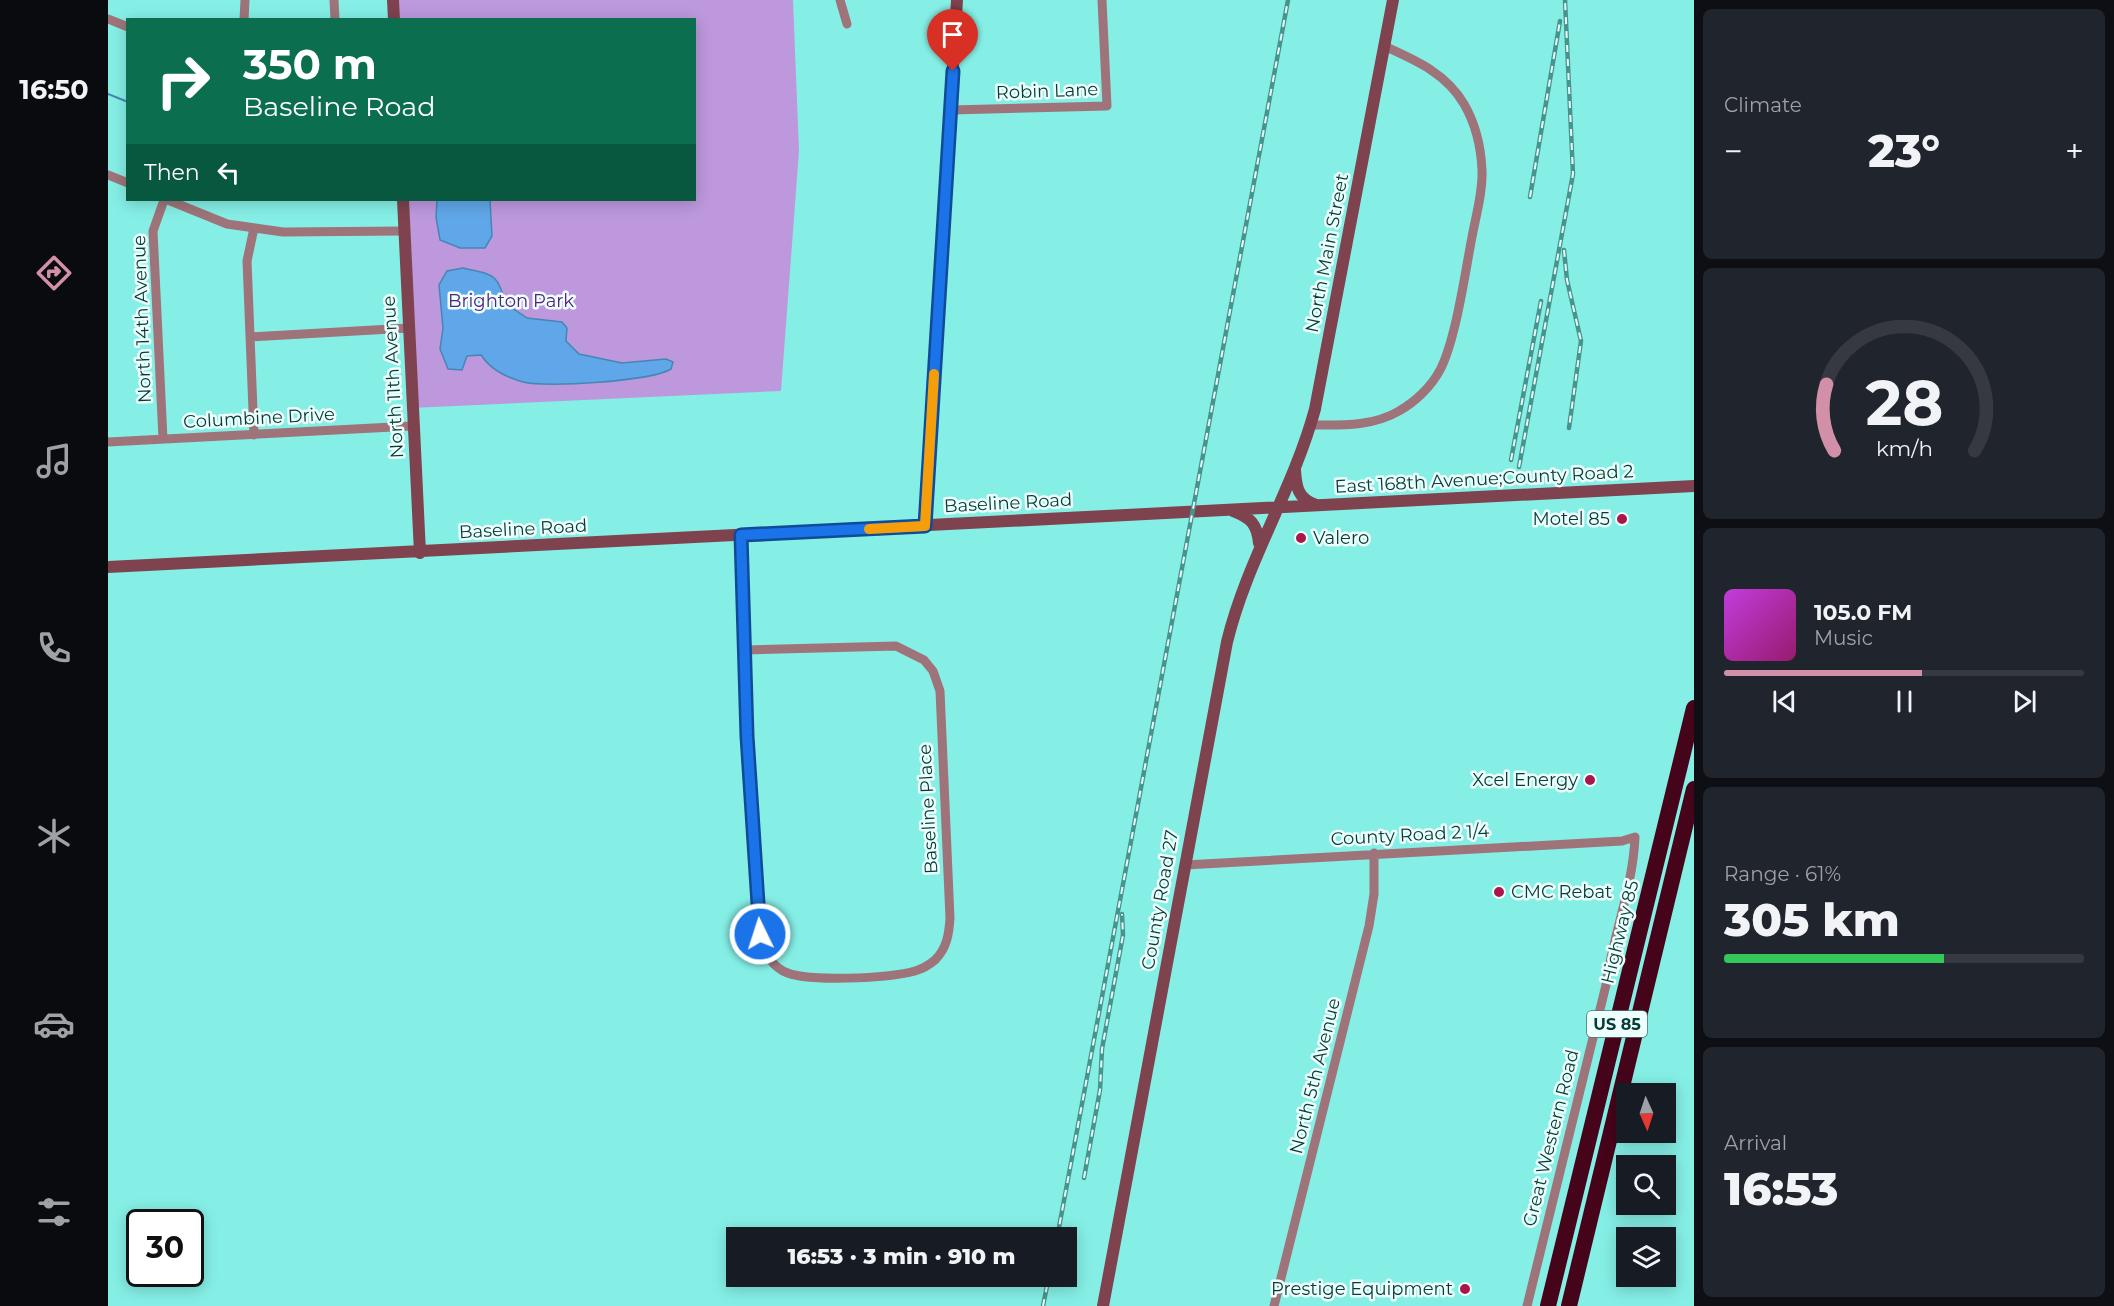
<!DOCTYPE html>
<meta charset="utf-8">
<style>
:root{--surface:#171b24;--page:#20242c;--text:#f1f3f6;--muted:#9ea1a6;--line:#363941;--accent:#d190a8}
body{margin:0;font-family:Montserrat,sans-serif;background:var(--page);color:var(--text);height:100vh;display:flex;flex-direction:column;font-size:22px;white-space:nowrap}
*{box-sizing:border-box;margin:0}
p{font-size:20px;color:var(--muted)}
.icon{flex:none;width:33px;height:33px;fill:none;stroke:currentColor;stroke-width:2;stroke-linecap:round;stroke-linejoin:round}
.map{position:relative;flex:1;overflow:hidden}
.panel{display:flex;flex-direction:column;gap:9px;padding:9px;background:#0d0f14;width:420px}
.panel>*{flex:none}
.top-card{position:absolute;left:18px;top:18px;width:570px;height:183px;border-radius:0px;box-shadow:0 3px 15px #0003;background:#0b6e4f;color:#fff;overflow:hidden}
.needle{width:39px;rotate:177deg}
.controls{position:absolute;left:1508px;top:1083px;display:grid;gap:12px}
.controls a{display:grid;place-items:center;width:60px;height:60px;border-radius:0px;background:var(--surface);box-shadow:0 3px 15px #0003;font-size:30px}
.speed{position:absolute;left:18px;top:1209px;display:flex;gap:12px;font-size:30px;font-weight:700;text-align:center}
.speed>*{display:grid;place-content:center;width:78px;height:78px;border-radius:50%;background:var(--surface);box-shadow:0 3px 15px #0003;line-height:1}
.speed .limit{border:3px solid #111;border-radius:9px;background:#fff;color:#111}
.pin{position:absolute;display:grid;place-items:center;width:51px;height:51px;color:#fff;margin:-62px -26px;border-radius:50% 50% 50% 0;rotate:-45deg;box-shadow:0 0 6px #0007}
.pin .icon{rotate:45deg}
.me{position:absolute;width:66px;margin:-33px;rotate:356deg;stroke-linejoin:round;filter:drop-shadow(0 0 4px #0008)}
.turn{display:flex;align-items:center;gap:21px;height:126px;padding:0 18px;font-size:27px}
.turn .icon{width:78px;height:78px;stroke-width:2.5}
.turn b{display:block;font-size:42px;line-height:51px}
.then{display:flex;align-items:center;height:57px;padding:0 18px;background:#0003;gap:12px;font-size:22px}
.big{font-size:45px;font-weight:800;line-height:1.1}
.panel .card{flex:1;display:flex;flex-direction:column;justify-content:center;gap:9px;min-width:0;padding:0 21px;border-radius:9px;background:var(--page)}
.panel .dial{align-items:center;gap:0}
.dial svg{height:156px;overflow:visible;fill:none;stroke:var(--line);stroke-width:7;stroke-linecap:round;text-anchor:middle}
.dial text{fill:var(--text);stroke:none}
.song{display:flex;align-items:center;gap:18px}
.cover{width:72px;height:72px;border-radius:9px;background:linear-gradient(135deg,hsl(290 70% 55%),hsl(320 70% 35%))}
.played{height:6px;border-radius:3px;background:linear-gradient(90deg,var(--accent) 55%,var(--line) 55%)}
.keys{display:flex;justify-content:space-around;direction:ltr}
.heat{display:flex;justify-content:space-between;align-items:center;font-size:33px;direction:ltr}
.charge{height:9px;border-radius:4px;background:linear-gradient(90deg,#34c759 61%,var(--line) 0)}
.trip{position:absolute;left:618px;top:1227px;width:351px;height:60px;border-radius:0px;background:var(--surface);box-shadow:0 3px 15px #0003;font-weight:800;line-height:60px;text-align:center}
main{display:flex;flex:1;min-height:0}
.tab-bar{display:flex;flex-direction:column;width:108px;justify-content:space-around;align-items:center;background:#090b0e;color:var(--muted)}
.tab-bar .icon{width:42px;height:42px}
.tab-bar .selected{color:var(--accent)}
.tab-bar b{font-size:27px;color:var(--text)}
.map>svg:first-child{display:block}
.green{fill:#bd98dd}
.water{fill:#60a7e9;stroke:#4686b4;stroke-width:1.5}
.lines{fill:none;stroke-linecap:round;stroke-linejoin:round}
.stream{stroke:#4686b4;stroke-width:2}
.street{stroke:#9e747a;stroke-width:9}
.secondary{stroke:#7e434e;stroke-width:12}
.highway{stroke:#46041a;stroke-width:16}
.rail-casing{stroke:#47948e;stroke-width:4.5}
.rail{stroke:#ecfffd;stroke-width:2;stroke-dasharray:7;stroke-linecap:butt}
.route-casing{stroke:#114b97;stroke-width:15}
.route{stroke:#1a73e8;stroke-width:10}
.slow{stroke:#f59e0b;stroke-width:10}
.poi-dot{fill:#aa1649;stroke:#ecfffd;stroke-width:2}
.labels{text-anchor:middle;stroke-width:5;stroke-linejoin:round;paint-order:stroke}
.shield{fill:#ecfffd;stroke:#4d7572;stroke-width:1.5}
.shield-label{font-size:16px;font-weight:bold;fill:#093a37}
.street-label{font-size:18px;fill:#093a37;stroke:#ecfffd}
.park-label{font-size:18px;fill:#58207d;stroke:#ecfffd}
.poi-label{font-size:18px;fill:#093a37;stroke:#ecfffd;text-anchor:end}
</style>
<main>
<nav class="tab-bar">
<b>16:50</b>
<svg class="icon selected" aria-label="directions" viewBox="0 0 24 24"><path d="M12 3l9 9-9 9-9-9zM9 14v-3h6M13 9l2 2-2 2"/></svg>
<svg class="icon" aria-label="music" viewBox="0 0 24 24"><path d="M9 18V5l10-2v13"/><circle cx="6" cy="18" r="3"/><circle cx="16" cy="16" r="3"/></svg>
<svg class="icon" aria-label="phone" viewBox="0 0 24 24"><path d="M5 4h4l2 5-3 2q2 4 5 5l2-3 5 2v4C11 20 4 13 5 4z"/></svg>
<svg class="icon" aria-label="climate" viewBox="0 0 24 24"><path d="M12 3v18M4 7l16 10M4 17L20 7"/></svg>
<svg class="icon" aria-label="car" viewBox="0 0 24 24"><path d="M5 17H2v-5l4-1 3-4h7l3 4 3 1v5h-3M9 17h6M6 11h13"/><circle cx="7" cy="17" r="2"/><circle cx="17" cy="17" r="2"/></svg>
<svg class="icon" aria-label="filters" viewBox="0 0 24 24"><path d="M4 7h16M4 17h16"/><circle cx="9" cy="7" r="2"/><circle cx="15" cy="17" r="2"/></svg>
</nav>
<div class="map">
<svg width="1586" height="1306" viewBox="0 0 1586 1306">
<rect width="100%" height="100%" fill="#85efe6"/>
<path class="green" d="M285 0H685L691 151 673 391 303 408 295 200H586V20L286 19Z"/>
<path class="water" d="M329 200H382L384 236 377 248H352L332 240 328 217Z
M355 268C384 275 390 272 397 303L419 318 454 322 459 328 458 341 471 354 514 363 558 359 565 362 563 369C544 381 438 388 415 382 398 377 383 370 373 355L359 356 354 370 340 369 332 349 335 328 331 285 339 271Z"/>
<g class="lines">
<path class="stream" d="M0 94 20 102"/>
<path class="street" d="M226 0 227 20
M732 0 739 24
M0 19 20 27
M136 20 137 0
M843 110 999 106 994 0
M0 175 20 183
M60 200 119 224 175 232 296 231
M143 337 301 328
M1202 425C1232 425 1264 427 1291 411 1307 402 1323 387 1332 370 1348 339 1357 273 1364 237 1368 215 1375 192 1374 170 1373 147 1367 123 1356 104 1338 73 1307 60 1276 46
M146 435 139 261 146 228
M55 439 45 231 56 200
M0 442 304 426
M633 535C637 666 643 797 651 928 653 945 659 962 675 971 697 983 781 978 807 971 814 969 821 965 827 960 839 948 841 934 842 918L832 691 825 671 816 660 788 646 637 650
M1077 865 1514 841 1527 837C1525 887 1505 935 1498 985L1419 1306
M1166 1306 1261 926 1266 894V853"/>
<path class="secondary" d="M285 0 286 20
M295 200 312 553
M1187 470C1188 487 1190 499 1208 505
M1125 511C1143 518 1149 524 1151 543
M817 526 849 0
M0 567 1586 486
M995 1306 1119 642C1139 560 1185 490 1207 409L1285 0"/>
<path class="highway" d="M1440 1306 1586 708
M1461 1306 1586 789"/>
<g class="rail-casing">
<path id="rail" d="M1422 197 1452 21
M1456 250 1459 280 1473 341 1461 428
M1403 460 1433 301
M1411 467 1465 174 1457 0
M976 1178 992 1090 994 1049 1015 935 1014 914
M949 1238 1180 0
M935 1306 941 1276"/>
</g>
<use href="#rail" class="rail"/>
</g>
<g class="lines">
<g class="route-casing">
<path id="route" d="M652 934 639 736 633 535 817 526 845 71"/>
</g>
<use href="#route" class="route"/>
<path class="slow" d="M761 529 817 526 826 374"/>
</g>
<g class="poi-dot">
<circle cx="1514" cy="519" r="6"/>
<circle cx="1193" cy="538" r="6"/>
<circle cx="1482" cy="780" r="6"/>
<circle cx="1391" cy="892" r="6"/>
<circle cx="1357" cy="1289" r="6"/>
</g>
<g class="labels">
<rect class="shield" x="1479" y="1011" width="60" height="26" rx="4.5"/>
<g class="shield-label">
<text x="1509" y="1030">US 85</text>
</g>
<g class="street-label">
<text transform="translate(939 91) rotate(-2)" y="6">Robin Lane</text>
<text transform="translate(1219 253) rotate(-79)" y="6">North Main Street</text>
<text transform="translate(34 319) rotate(-92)" y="6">North 14th Avenue</text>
<text transform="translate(285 377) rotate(-93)" y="6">North 11th Avenue</text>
<text transform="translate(151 418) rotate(-3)" y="6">Columbine Drive</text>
<text transform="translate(1376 479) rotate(-3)" y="6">East 168th Avenue;County Road 2</text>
<text transform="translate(900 503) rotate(-3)" y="6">Baseline Road</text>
<text transform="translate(415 529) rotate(-3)" y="6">Baseline Road</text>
<text transform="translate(820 809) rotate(-93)" y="6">Baseline Place</text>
<text transform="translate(1302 835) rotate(-3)" y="6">County Road 2 1/4</text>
<text transform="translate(1052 900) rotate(-80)" y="6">County Road 27</text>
<text transform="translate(1512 932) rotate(-76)" y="6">Highway 85</text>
<text transform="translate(1207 1076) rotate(-76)" y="6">North 5th Avenue</text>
<text transform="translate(1443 1138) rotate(-76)" y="6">Great Western Road</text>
</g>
<g class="park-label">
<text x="403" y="307">Brighton Park</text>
</g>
<g class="poi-label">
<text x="1502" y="525">Motel 85</text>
<text x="1205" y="544" text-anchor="start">Valero</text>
<text x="1470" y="786">Xcel Energy</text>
<text x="1403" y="898" text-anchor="start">CMC Rebat</text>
<text x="1345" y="1295">Prestige Equipment</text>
</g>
</g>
</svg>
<div class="controls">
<a><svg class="needle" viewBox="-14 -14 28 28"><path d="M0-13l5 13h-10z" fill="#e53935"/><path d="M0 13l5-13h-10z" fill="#9ea1a6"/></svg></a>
<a><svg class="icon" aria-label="search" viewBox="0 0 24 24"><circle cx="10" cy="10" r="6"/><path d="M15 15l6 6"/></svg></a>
<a><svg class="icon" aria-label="layers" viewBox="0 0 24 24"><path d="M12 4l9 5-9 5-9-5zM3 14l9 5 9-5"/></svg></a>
</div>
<div class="speed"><div class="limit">30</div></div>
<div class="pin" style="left:845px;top:71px;background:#d93025"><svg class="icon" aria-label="arrive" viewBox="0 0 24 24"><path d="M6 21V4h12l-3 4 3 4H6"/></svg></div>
<svg class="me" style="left:652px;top:934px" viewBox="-20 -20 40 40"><circle r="17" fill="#1a73e8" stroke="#fff" stroke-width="3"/><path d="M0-11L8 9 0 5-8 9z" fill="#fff"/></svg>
<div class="trip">16:53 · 3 min · 910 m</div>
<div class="top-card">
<div class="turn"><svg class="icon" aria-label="right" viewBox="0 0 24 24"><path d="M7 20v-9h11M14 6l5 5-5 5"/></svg><div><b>350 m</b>Baseline Road</div></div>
<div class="then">Then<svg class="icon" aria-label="left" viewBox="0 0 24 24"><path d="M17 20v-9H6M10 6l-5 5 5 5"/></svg></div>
</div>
</div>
<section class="panel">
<div class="card"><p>Climate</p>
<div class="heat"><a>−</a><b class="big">23°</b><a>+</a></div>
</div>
<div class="card dial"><svg viewBox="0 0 100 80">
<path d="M14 69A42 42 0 1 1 86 69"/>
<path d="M14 69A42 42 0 0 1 10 35" stroke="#d190a8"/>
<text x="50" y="56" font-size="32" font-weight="700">28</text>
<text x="50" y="72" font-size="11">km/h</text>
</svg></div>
<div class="card">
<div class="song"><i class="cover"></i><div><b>105.0 FM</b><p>Music</p></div></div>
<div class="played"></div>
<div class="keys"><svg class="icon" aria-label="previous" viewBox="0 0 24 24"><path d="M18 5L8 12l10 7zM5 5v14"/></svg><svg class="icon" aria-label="pause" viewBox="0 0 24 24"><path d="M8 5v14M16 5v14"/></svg><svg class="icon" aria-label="next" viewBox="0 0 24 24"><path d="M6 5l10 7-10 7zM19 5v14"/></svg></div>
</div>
<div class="card"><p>Range · 61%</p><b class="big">305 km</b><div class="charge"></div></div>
<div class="card"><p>Arrival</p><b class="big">16:53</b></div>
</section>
</main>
